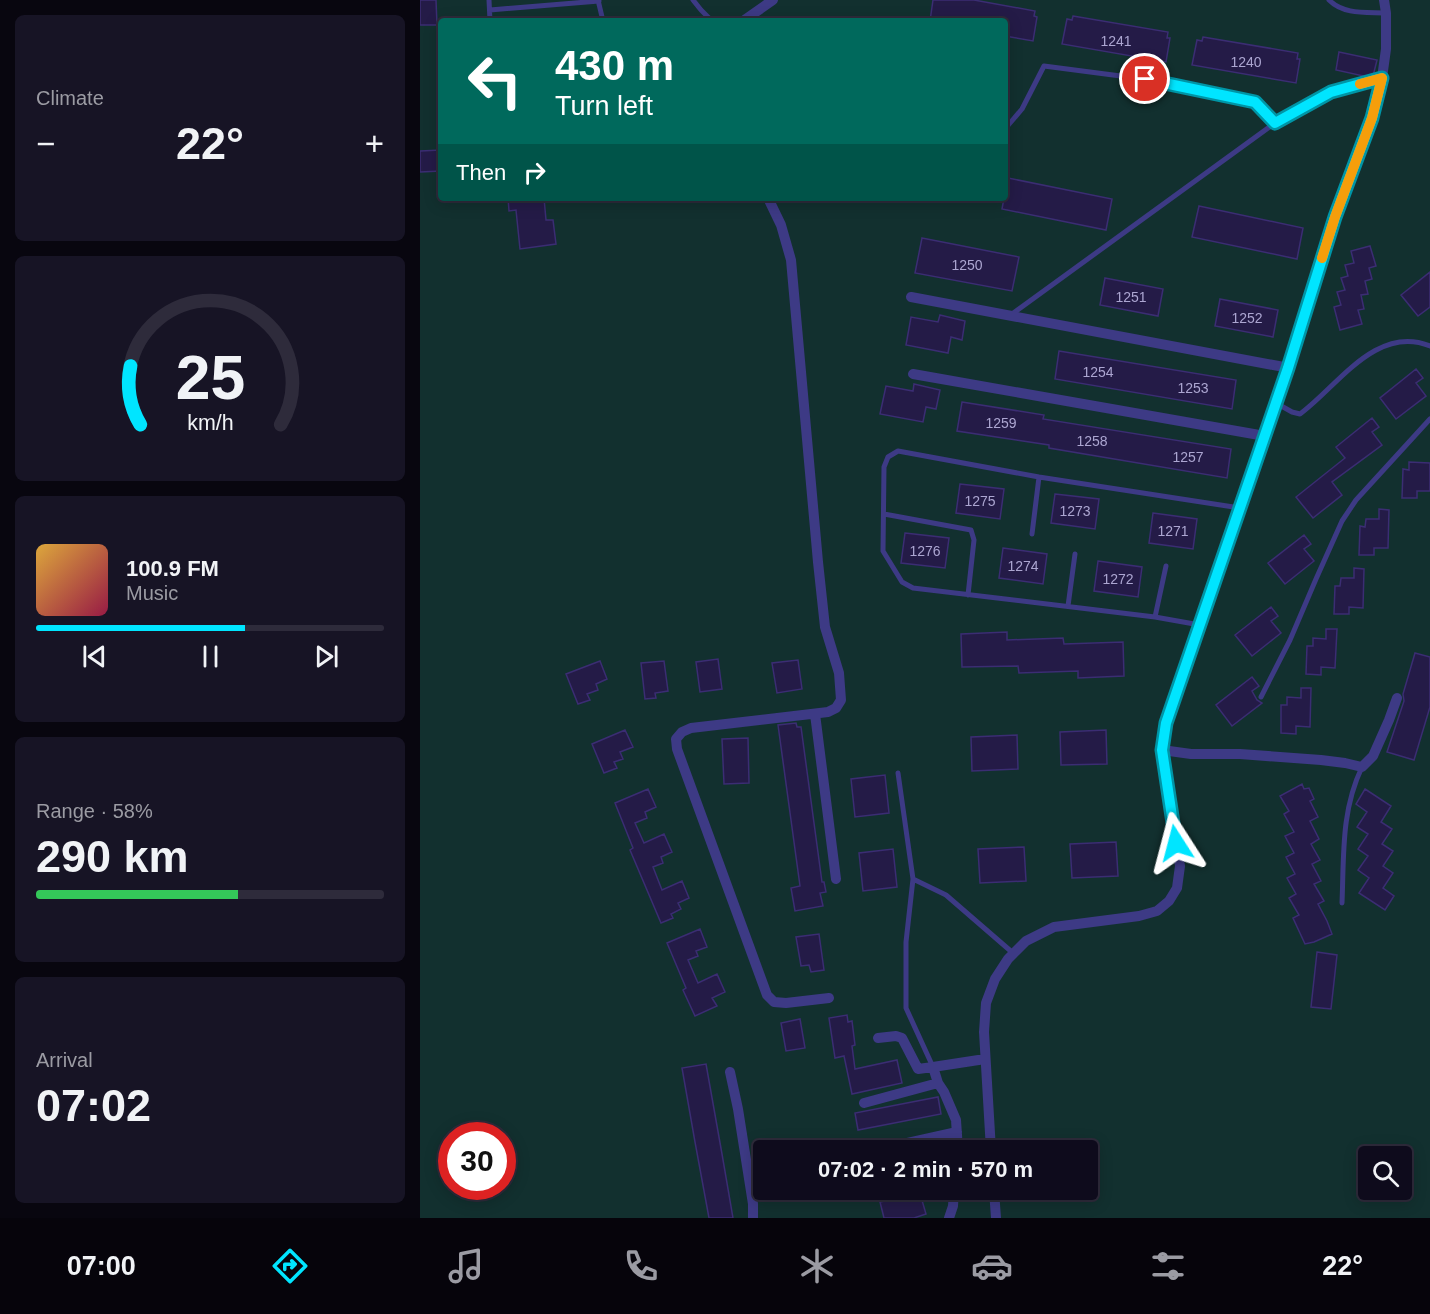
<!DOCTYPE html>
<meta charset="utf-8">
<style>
:root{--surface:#0e0b1c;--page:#171425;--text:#f1f3f6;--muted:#9b9ba3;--line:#2e2b3b;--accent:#00e5ff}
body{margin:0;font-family:Arial,sans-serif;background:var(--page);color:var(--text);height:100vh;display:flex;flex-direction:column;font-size:22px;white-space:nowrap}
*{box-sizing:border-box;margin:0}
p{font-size:20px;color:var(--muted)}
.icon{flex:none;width:33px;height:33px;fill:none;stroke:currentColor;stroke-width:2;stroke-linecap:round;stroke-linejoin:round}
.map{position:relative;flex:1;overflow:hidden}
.side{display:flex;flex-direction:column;gap:15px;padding:15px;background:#08060f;width:420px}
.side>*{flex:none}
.guide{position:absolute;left:18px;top:18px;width:570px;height:183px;border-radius:6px;box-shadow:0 3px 15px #0003,0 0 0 2px var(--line);background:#00695c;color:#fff;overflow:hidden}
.buttons{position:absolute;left:938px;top:1146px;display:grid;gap:12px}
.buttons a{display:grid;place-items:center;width:54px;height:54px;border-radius:6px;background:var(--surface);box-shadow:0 3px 15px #0003,0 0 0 2px var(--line);font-size:30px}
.speed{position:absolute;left:18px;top:1122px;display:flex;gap:12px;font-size:30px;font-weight:700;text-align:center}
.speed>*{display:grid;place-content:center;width:78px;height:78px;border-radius:50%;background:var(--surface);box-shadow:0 3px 15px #0003,0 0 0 2px var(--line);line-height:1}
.speed .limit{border:9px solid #d22;background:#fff;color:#111}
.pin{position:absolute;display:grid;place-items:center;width:51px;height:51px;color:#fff;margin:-26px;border:3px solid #fff;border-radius:50%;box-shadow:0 2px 6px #0007}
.me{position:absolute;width:66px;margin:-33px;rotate:351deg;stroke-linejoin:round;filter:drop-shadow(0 0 4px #0008)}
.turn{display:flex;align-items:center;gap:21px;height:126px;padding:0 18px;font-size:27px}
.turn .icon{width:78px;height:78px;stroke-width:2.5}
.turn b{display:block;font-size:42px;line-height:51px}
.then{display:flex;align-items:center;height:57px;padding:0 18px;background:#0003;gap:12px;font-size:22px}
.big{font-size:45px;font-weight:700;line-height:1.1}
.side .card{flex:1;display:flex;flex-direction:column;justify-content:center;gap:9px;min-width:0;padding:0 21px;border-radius:9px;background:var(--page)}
.side .dial{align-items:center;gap:0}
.dial svg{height:156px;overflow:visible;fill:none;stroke:var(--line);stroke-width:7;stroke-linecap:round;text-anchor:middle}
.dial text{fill:var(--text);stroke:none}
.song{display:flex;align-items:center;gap:18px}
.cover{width:72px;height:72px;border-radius:9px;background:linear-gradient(135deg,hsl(40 70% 55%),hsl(340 70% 35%))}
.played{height:6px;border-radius:3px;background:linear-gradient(90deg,var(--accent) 60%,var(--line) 60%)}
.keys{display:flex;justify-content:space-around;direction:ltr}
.heat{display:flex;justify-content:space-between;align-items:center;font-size:33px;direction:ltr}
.charge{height:9px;border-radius:4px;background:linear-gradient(90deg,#34c759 58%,var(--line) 0)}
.trip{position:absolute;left:333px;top:1140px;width:345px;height:60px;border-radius:6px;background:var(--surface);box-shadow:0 3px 15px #0003,0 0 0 2px var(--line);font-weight:700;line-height:60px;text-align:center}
.dock{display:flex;height:96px;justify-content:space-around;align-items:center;background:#06040b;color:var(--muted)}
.dock .icon{width:42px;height:42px}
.dock .active{color:var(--accent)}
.dock b{font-size:27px;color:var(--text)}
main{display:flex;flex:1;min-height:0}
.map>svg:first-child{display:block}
.green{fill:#12302f;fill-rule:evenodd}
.building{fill:#241b47;stroke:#3b2d73;stroke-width:1.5}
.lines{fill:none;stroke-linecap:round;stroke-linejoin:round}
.lane{stroke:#3d3a85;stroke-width:5}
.street{stroke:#3d3a85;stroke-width:10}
.route-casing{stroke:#0095a6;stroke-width:15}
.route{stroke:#00e5ff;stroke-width:10}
.slow{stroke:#f59e0b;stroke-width:10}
.labels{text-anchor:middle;stroke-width:6;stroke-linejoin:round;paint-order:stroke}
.number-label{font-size:14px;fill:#aca6d1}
</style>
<main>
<section class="side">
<div class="card"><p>Climate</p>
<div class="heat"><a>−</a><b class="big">22°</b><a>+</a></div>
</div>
<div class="card dial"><svg viewBox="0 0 100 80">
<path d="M14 69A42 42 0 1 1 86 69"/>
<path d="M14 69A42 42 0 0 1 9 39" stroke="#00e5ff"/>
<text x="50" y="56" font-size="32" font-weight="700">25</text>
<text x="50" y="72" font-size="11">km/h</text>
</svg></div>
<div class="card">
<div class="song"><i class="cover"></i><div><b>100.9 FM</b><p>Music</p></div></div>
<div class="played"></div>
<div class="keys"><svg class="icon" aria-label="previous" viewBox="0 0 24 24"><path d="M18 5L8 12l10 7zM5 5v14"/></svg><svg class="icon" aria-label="pause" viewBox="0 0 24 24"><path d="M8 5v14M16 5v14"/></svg><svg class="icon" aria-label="next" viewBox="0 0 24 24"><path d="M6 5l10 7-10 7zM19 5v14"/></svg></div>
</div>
<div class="card"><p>Range · 58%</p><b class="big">290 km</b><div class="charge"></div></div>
<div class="card"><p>Arrival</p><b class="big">07:02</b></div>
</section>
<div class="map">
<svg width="1010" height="1218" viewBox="0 0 1010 1218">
<rect width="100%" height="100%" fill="#130f26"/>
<path class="green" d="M0 0H1010V1218H0ZM21 21H585V198H21ZM32 1136H82V1186H32ZM344 1150H668V1190H344ZM948 1156H981V1190H948Z"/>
<path class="building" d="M0 0H16L17 25H0Z
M513 0H554L615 11 614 16 617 17 613 41 585 36V21H510Z
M653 16 748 32 747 38H750L746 62 642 44 647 19 652 20Z
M783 37 878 53 877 59H880L876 83 772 65 777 40 782 41Z
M919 52 957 60 953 76 948 77 916 70Z
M21 150V171L0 172V151Z
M588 178 692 199 686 230 582 209 584 198H585Z
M88 198H124L126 220H133L136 244 100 249 96 210 89 211Z
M779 206 883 228 877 259 772 237Z
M502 238 599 257 592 291 495 273Z
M950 246 956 266 949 268 952 279 945 281 948 294 941 295 944 309 938 310 942 324 920 330 914 307 921 305 917 292 925 290 921 278 928 276 925 265 934 263 931 251Z
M1010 272V307L998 316 981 295Z
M685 278 743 289 738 316 680 305Z
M800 299 858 310 853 337 795 326Z
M520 315 545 321 542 340 531 337 528 353 486 345 491 317 518 322Z
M639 351 816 380 812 409 635 379Z
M996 369 1003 378 996 383 1006 396 976 419 960 398Z
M494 384 520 390 516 409 506 407 503 422 460 414 466 386 493 391Z
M542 402 624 415 623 419 811 449 807 478 629 448V445L537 431Z
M952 418 959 427 952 432 962 445 912 482 922 495 893 518 876 497 925 458 916 447Z
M989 462 1010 463V491H997V498H982L983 469 989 470Z
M540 484 584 489 580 519 536 513Z
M635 494 679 499 675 529 631 523Z
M959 509 969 510 968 548H954V555H939L940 526 945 527 946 519H959Z
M733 513 777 519 773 549 729 543Z
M485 533 529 538 525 568 481 563Z
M884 535 891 544 884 549 894 561 865 584 848 563Z
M583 548 627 554 623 584 579 578Z
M678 561 722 567 718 597 674 591Z
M934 568 944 569 943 608 929 607V614H914L915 586H920L921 578H934Z
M851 607 858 616 851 621 861 633 832 656 815 635Z
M906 629H917L915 668 901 667V675L886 674 887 646H893V638L906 639Z
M587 632V640L643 638 644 644 703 642 704 676 658 678V671L599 673 598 666 542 667 541 634Z
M995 653 1010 657V707L994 760 967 752 984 701 983 694Z
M298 659 302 689 280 692 276 662Z
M378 660 382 689 357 693 352 663Z
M180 661 187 679 176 684 178 690 167 694 170 700 158 704 146 674Z
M244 661 248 691 235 693 236 698 225 699 221 663Z
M832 677 839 686 832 691 837 700 842 703 812 726 796 705Z
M881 688H891L890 727 876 726V734L861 733V705H867V697L881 698Z
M376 723 377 727H381L402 882H404L406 892 400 893 403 906 375 911 371 888 380 886 358 725Z
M205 730 213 747 200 752 203 759 194 762 197 768 184 773 172 744Z
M686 730 687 764 641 765 640 732Z
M597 735 598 769 552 771 551 737Z
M328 738 329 783 304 784 302 739Z
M465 775 469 813 435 817 431 779Z
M882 784 884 789 889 788 894 799 890 801 898 817 890 821 899 839 891 844 900 860 892 864 901 881 894 884 904 901 898 904 907 921 912 934 894 942 885 944 873 918 879 915 869 898 876 894 867 878 875 874 866 857 874 853 865 836 874 832 864 814 869 811 860 796Z
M228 789 236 807 225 812 227 818 215 823 224 843 244 834 252 852 241 857 243 863 233 867 242 890 262 881 269 898 258 903 261 909 251 914 253 918 241 923 210 850 213 848 195 803Z
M945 789 971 806 961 822 972 829 962 844 973 851 963 866 973 873 963 888 974 896 965 910 939 893 949 878 938 870 948 856 938 849 948 834 937 827 947 812 936 804Z
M696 842 698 876 652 878 650 844Z
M604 847 606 881 560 883 558 849Z
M473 849 477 887 443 891 439 853Z
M280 929 287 947 276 951 278 956 268 960 278 983 297 974 305 992 292 998 297 1006 275 1016 263 990 266 988 247 943Z
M399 934 404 970 391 972 389 965 381 966 376 937Z
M897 952 917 955 911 1009 891 1007Z
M427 1015 428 1022 432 1021 435 1045 432 1046 435 1069 477 1060 482 1083 432 1094 424 1056 415 1058 409 1018Z
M380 1019 385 1048 366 1051 361 1023Z
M286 1064 302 1154 313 1218H289L275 1142 262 1068Z
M518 1097 521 1114 438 1130 435 1113Z
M499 1190 506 1214 494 1218H464L460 1202 484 1197 490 1193Z"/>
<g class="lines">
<path class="lane" d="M69 0 70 21
M178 0 183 21
M273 0 281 10 292 21
M909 0C924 15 946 12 966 13
M70 10 179 1
M585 129 602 109 624 66 739 81 835 102 855 123
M592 314 855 123 911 91 960 79
M856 403 872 412 880 414C917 387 956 324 1010 346
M464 514 551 530 554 540 548 595
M612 534 619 477
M648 606 655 554
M735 617 746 566
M780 625 735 617 493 588 482 582 463 551 464 467 468 457 478 451 619 477 820 508
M841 697 870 640 896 579 922 521 936 500 1010 419
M478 773 493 879 526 895 593 953
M493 879 486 942V1008L513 1067
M922 903C924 855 921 811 942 767"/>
<path class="street" d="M323 21 353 0
M348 198 361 225 371 260 398 562 405 627 419 673 421 700 416 708 408 712 271 728 262 732 256 739 257 749 347 995 354 1002 366 1003 409 998
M491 297 869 368
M493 374 845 436
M395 714 416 879
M742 750 771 754H820L901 760 925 763 942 767 953 756 969 720 977 698
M458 1038 476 1036 482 1038 498 1069 513 1067
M310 1072 318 1109 333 1204V1218
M444 1103 518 1083
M456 1150 537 1132
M538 1150 536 1120 524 1092 518 1083 513 1067 565 1059
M571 1150 564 1032 566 1003 575 979 588 959 606 941 634 927 719 916 737 911 749 901 757 888 760 866 742 750 746 723 869 368 915 217 953 118 962 78 966 49V13L964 0
M574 1190 576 1218
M463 1194 483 1190
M529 1218 533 1206 534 1190"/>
</g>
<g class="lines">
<g class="route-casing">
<path id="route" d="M725 79 835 102 855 123 911 92 962 78 952 118 915 217 868 368 746 723 742 750 756 843"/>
</g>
<use href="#route" class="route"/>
<path class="slow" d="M902 258 915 217 952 118 962 78 940 84"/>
</g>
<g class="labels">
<g class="number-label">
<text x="696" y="46">1241</text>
<text x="826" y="67">1240</text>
<text x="547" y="270">1250</text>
<text x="711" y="302">1251</text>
<text x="827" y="323">1252</text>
<text x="678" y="377">1254</text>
<text x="773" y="393">1253</text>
<text x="581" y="428">1259</text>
<text x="672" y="446">1258</text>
<text x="768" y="462">1257</text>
<text x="560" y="506">1275</text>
<text x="655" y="516">1273</text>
<text x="753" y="536">1271</text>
<text x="505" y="556">1276</text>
<text x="603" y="571">1274</text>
<text x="698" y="584">1272</text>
</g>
</g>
</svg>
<div class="buttons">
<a><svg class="icon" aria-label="search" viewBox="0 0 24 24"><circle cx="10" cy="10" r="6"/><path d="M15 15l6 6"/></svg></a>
</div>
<div class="speed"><div class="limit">30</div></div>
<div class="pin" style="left:725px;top:79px;background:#d93025"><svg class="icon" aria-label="arrive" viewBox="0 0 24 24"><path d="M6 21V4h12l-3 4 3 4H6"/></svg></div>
<svg class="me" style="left:756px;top:843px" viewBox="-20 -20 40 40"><path d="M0-17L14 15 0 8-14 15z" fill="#00e5ff" stroke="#fff" stroke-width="4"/></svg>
<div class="trip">07:02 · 2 min · 570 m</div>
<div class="guide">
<div class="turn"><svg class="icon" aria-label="left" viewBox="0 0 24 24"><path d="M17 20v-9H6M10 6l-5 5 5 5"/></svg><div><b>430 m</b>Turn left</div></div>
<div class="then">Then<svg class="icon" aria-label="right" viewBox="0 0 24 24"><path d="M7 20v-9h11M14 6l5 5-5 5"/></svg></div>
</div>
</div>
</main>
<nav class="dock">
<b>07:00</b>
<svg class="icon active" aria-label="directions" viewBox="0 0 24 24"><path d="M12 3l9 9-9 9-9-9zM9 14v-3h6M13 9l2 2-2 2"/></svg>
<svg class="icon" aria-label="music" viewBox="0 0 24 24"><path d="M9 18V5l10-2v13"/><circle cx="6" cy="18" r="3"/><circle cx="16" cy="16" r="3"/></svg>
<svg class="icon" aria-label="phone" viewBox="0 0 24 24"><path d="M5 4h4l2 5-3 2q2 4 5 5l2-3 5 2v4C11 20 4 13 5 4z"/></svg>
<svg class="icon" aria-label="climate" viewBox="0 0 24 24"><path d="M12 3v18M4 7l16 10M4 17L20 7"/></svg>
<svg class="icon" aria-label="car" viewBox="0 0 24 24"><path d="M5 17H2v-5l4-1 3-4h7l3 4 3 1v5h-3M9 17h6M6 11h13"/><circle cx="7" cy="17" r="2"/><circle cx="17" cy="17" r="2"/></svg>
<svg class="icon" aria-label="filters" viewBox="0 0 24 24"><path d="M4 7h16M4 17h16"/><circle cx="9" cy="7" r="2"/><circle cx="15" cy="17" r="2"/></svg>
<b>22°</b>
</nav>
